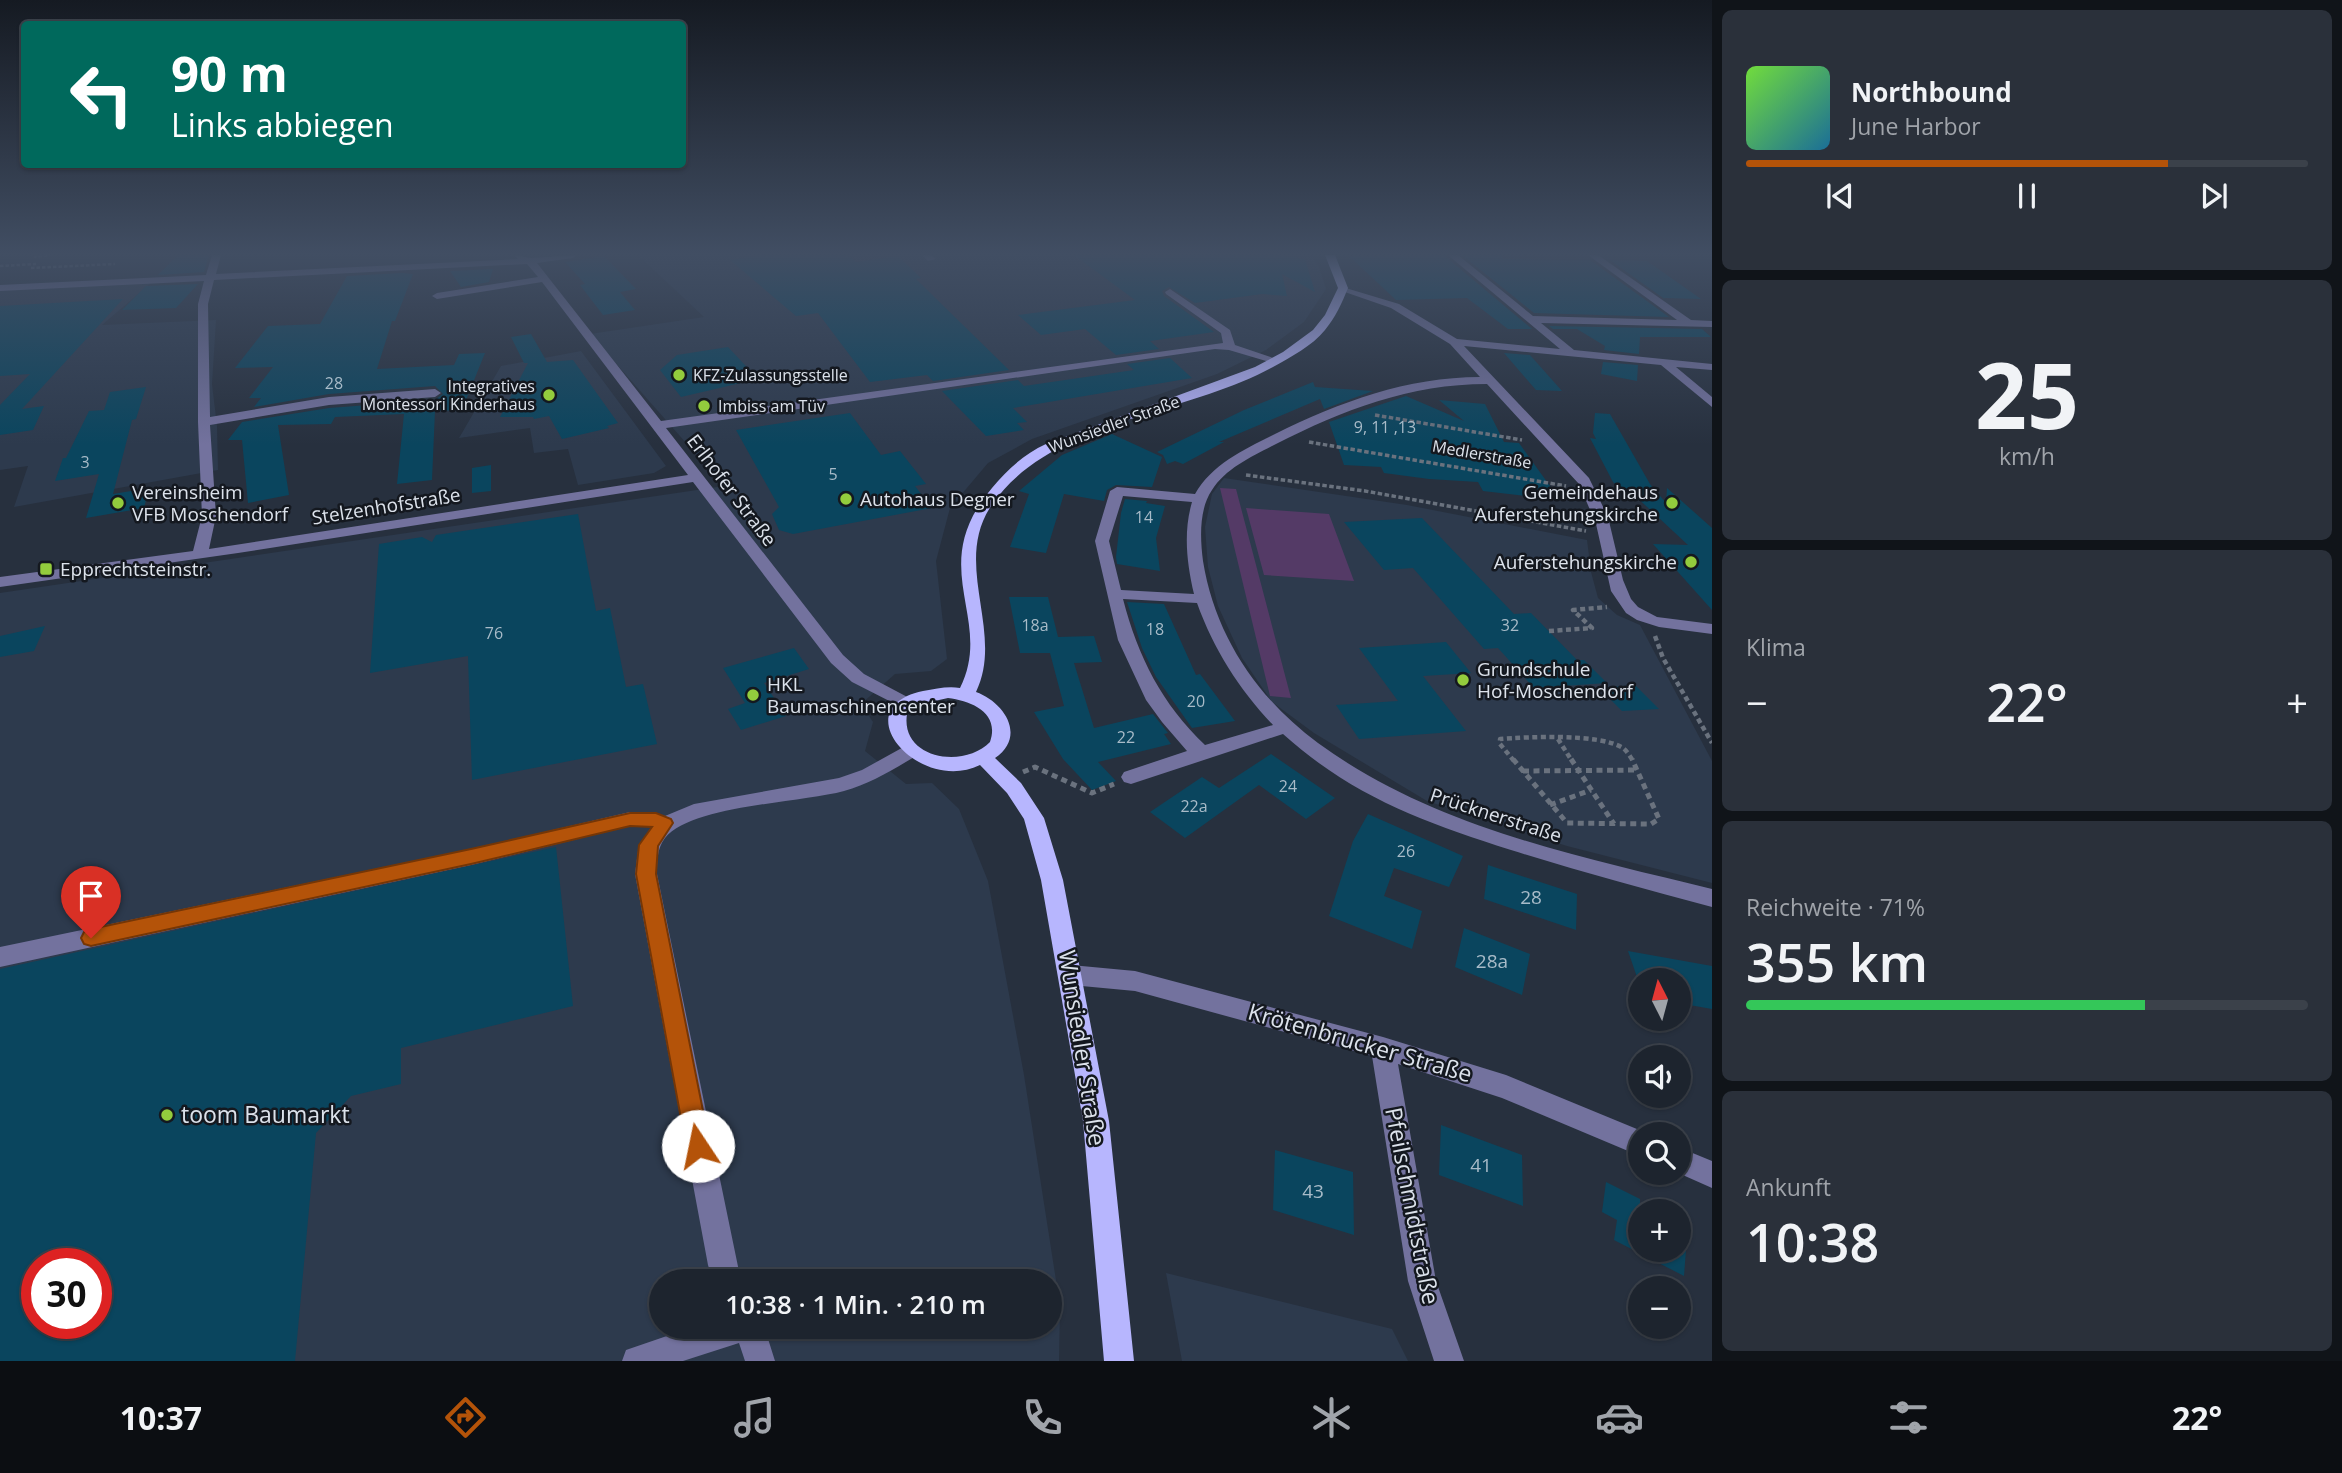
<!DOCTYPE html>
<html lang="de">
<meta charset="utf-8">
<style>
:root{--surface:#1d242e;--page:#2a303a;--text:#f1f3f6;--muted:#a0a4aa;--line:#3b414a;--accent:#b45309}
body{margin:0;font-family:"Open Sans",sans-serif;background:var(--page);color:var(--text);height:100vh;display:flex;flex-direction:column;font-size:26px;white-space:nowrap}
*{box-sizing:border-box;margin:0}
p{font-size:23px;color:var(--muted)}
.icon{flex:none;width:38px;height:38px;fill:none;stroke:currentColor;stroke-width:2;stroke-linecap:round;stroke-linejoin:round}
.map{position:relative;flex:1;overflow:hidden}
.sheet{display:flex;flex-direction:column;gap:10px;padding:10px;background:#101419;width:630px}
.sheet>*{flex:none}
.banner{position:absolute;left:21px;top:21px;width:665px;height:147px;border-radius:7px;box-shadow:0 2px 5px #0004,0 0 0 2px var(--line);background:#00695c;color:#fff;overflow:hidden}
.needle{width:46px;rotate:354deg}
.fabs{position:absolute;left:1628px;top:968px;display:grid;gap:14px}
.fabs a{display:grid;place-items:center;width:63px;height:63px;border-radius:50%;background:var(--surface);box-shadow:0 2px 5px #0004,0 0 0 2px var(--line);font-size:35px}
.speed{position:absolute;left:21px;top:1248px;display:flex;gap:14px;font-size:35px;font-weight:700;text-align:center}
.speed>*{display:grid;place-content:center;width:91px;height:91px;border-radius:50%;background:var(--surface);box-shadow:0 2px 5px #0004,0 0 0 2px var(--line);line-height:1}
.speed .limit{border:10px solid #d22;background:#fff;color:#111}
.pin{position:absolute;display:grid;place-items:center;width:60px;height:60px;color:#fff;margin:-72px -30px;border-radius:50% 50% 50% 0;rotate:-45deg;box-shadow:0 0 7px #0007}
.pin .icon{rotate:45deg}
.me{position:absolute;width:77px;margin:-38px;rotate:349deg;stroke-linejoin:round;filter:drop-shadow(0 0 5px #0008)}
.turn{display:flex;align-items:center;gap:24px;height:147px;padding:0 35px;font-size:32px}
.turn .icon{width:91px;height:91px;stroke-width:2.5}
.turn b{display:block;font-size:49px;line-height:60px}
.big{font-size:52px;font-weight:600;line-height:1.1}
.sheet .widget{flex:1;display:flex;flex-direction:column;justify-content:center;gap:10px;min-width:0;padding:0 24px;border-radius:10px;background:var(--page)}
.sheet .dial{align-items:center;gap:0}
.dial b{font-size:91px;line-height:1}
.song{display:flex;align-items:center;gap:21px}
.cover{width:84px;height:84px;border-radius:10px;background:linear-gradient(135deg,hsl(100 70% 55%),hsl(200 70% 35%))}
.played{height:7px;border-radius:4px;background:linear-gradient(90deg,var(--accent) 75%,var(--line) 75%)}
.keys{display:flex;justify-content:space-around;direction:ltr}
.heat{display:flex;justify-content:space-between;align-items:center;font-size:38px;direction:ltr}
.charge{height:10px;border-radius:5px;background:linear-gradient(90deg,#34c759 71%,var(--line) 0)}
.trip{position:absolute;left:649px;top:1269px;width:413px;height:70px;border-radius:35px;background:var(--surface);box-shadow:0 2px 5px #0004,0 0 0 2px var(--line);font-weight:600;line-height:70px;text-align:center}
.menu{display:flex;height:112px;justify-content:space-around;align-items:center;background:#0c0e12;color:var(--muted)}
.menu .icon{width:49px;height:49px}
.menu .on{color:var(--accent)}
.menu b{font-size:32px;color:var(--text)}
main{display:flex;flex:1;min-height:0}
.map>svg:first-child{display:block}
.built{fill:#2d3a4d;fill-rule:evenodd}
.green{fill:#543a66}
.building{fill:#0a455e;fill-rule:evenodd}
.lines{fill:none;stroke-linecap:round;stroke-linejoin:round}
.path-far3{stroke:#6a727e;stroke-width:2.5;stroke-dasharray:3.5 2;stroke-linecap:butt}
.path-far2{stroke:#6a727e;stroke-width:3.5;stroke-dasharray:4.5 2.5;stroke-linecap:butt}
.path-far1{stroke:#6a727e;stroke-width:4.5;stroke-dasharray:5 3.5;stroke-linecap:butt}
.path{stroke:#6a727e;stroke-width:5;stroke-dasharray:6 4.5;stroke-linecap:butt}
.minor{fill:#73729e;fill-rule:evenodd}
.major{fill:#b7b6fe;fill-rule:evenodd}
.route{fill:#b45309;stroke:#753606;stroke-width:2}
.poi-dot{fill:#93cc3d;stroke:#14181f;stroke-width:2.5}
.labels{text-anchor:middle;stroke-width:5;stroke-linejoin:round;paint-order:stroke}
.far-poi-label{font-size:16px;fill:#dce2eb;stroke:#14181f;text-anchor:start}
.number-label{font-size:16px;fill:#a8bbc8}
.far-street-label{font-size:16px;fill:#dce2eb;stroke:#14181f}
.street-label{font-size:19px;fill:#dce2eb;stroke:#14181f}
.poi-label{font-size:19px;fill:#dce2eb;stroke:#14181f;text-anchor:start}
.near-number-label{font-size:19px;fill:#a8bbc8}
.near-street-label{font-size:23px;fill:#dce2eb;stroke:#14181f}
.near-poi-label{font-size:23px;fill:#dce2eb;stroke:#14181f;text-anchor:start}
</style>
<main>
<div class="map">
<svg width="1712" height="1361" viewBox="0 0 1712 1361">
<rect width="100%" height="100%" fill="#27303e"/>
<path class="built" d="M638 255H1311L1319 267 1326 289 1304 322 1266 350 1217 374 1032 439 988 463 950 508 936 561 947 659 931 671 895 674 861 704 873 722 865 751 906 784 932 783 959 809 988 881 1024 1075 1060 1306 1059 1361H0V593L724 486 590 334 704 317ZM37 1264H96V1323H37ZM662 1281H1050V1326H662Z
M152 282 102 325 216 320 212 384 217 426 218 470 14 507 28 466 0 470V289Z
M581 351 666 466 654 473 578 485 568 449 534 453 530 428 459 438 501 366Z
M1224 478 1407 505 1587 540 1591 572 1598 598 1617 615 1640 625 1712 761V883L1567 846 1427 801 1314 733 1272 702 1242 658 1218 606 1208 567 1205 527 1212 494Z
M1166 1273 1392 1329 1408 1361H1182Z"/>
<path class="green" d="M1220 488 1236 489 1291 698 1270 696Z
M1246 508 1329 514 1354 581 1264 575Z"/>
<path class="building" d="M178 255H209L204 272 158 275Z
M762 255H847L856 262 898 256 921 278 916 279 1009 370 933 381 927 375 870 382 818 313 796 316 730 260Z
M1074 255H1278L1305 259 1315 292 1282 274 1287 296 1262 294 1195 303 1169 287 1162 291 1164 296 1214 332 1150 341 1159 349 1116 355 1085 329 1041 335 1018 315 1135 300Z
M1446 255V257L1532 329H1508L1467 298 1396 300 1349 256Z
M1462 255H1502V259L1590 260 1669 317 1534 313Z
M604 256 636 289 620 292 635 310 603 315 580 285 585 284 565 262Z
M1610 260 1647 261 1701 299 1664 298 1666 300Z
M493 269 489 282 461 287 450 271Z
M402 273 413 274 395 321H392L377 369 454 365 459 354 485 353 462 410 435 411 432 480 397 484 404 414 335 417 331 424 278 425 289 495 248 503 242 440H228L242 422 329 408 435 400 443 394 435 386 329 394 254 407 261 398H249L273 367 235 368 268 326 320 324 347 276Z
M198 284 176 308 122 310 146 286Z
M123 299 22 409 44 406 33 430 0 435V405L30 374 0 376V306Z
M1549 326 1702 329 1711 337H1640L1639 354 1604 350 1605 346 1577 329H1553Z
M531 334 547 362 573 360 618 423 607 426 609 428 562 439 549 416 534 419 533 417H500L528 363H524L511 337Z
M728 347 758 379 681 397 660 370 677 355Z
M1504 353 1530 355 1562 391 1536 390Z
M1170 358 1192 378 1013 408 1027 422 1017 423 1024 430 986 436 942 391 1018 380 1024 386 1134 370 1127 364Z
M1603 362 1638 365 1637 381 1601 374Z
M1313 382 1315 387 1373 391 1324 409 1320 399 1219 442H1224L1183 464 1175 461 1167 464 1163 455 1157 452 1244 410Z
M146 387 136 419 132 420 113 494 149 488 144 508 86 518 99 474 55 481 63 458H66L89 411 104 410 110 392Z
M1406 396 1464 421 1439 400 1485 404 1504 442 1519 443 1560 500 1483 491 1478 482 1429 479 1384 473 1381 467 1344 465 1329 422Z
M850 413 881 455 900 451 926 484 915 486 932 508 793 534 779 530 772 514 779 507 736 430Z
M1595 413 1610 414 1650 484 1666 503 1667 488 1712 528V610L1653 544 1688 545 1631 492H1623L1613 482 1590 438 1596 439 1593 433Z
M1112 434 1162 457 1152 487 1116 485 1107 490 1104 501 1064 494 1046 553 1010 547 1029 494 1019 491 1062 455Z
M491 465V491L472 493V468Z
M1125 499 1147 501 1146 503 1165 506 1156 538 1160 571 1117 564 1116 557 1121 513Z
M578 514 596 611 610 608 626 687 643 684 657 744 472 780 468 656 370 673 379 544 422 537 432 542 436 535Z
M1422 518 1514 614 1531 613 1577 660H1584L1607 683 1534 688 1498 648 1484 649 1413 568 1384 570 1344 522Z
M1009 597H1048L1058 637 1094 636 1102 662 1074 663 1094 728 1153 714 1168 733 1164 734 1171 744 1098 762 1116 781 1092 790 1063 759 1034 712 1064 706 1050 653H1020Z
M1127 602 1164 604 1196 675 1200 674 1235 721 1192 728 1156 677 1142 648Z
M45 626 34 651 0 657V636Z
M1446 642 1471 673 1423 676 1466 731 1359 739 1336 705 1398 701 1359 648Z
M794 648 809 669 764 683 786 716 741 730 728 709 745 703 723 668Z
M1635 685 1659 709 1622 711 1599 688Z
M1271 754 1335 798 1306 819 1259 785 1185 838 1150 812 1202 777 1219 788Z
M1368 814 1463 856 1449 887 1394 868 1384 896 1422 911 1412 949 1329 916 1353 841Z
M556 847 573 1006 401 1048V1084L351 1096 316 1133 295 1361H0V969ZM37 1264H96V1323H37Z
M1488 865 1577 894 1576 930 1484 899Z
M1464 928 1530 954 1522 995 1455 967Z
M1628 951 1712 966V1009L1678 1003V980H1638Z
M1441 1125 1522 1155 1523 1206 1439 1175Z
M1275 1150 1353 1172 1354 1235 1273 1210Z
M1606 1182 1640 1199V1250H1686L1684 1276 1614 1240 1617 1220 1602 1212Z"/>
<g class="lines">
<path class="path-far3" d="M36 255 35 257 50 255
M0 266 36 264
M31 268 115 264"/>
<path class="path-far2" d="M1375 415 1522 440
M1309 442 1566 486
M1246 475 1365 491 1586 531"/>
<path class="path-far1" d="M1549 631 1592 628 1573 610 1607 607
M1655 636 1663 658 1712 743
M1558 739 1572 761
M1514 761 1500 744V739C1528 737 1599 733 1623 748 1627 751 1630 756 1633 761"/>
<path class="path" d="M1513 759 1567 823 1651 824 1659 819 1632 759
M1571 759 1614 824
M1523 771 1638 770
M1023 772 1035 767 1092 793 1114 784
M1550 805 1591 790"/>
<path class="minor" d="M212 255H221L216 274 518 259 514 255 531 258 577 255 573 258 537 263 661 421 1223 343 1221 333 1166 294 1165 292 1170 289 1230 330 1235 345 1282 361 1276 364 1229 350 1215 349 666 428 843 655 864 674 913 700 916 704 913 708 907 710 852 682 831 663 693 482 238 553 0 587V577L193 551 202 516 198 422V304L204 281 0 291V285L206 275ZM527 264 538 277 437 293 432 296 437 299 542 282 688 475 209 549 216 516 210 425 329 405 435 397 441 393 435 389 329 397 210 417 208 304 214 280Z
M922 255H931L936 259 928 261Z
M1448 255H1458L1533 316 1677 320 1588 255H1598L1691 320 1712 321V327L1541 323 1574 350 1712 364V370L1676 367 1712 397V407L1661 365 1464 346 1589 478 1608 517 1623 580 1631 599 1638 607 1657 617 1712 624V634L1659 627 1637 620 1626 613 1611 591 1596 524 1579 484 1487 384C1410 384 1343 410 1276 444 1253 456 1226 468 1212 490 1199 509 1200 538 1203 561 1215 636 1258 699 1318 743 1433 827 1577 856 1712 889V907C1644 889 1577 871 1511 850 1424 822 1353 797 1283 734L1131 784 1124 782 1121 777 1124 772 1187 751 1162 722 1146 700 1118 640 1095 541 1110 491 1117 487 1195 494C1212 464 1245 449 1275 434 1340 402 1407 377 1480 377L1450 344 1391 308 1339 290V286L1399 304 1457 339 1560 349ZM1123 496 1192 502C1183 533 1187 564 1194 594L1121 590 1109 541ZM1123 599 1197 603C1214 650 1239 689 1273 725L1205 745C1162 704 1138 657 1123 599Z
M909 744 916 746 918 751 916 756C892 770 870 784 844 791 800 803 692 805 665 838 657 848 657 862 657 874L741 1281H713L708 1265 635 874 638 851 651 827 630 826 471 865 0 967V947L471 849 630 812H648L665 816 694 804 839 778 862 770Z
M1071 965 1135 971 1383 1037 1506 1075 1649 1134H1640V1156L1502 1098 1398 1064 1436 1281 1464 1361H1434L1408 1281 1372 1056 1135 991 1071 985 1063 982 1059 975 1063 968Z
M1678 1147 1712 1161V1188L1676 1172H1678Z
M696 1326H764L775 1361H745L739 1343 683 1361H622L626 1350Z"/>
<path class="major" d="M1325 255H1335L1348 288C1342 303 1335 318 1325 330 1312 346 1291 357 1273 367 1186 415 1049 420 991 506 952 565 1005 632 976 692 1004 702 1027 736 995 758L1021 783 1044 818 1063 880 1109 1121 1134 1361H1104L1083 1121 1041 880 1024 819 1007 793 980 765C920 795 842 708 923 691 936 689 947 686 960 688 995 618 924 568 992 488 1007 470 1024 454 1046 444L1255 367 1283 352 1313 330 1325 315 1338 288ZM948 698C972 701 1000 713 990 742 964 769 900 759 907 714L921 704Z"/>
</g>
<linearGradient id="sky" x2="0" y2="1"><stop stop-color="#151a22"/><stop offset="0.57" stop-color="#414e63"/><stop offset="1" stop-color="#414e63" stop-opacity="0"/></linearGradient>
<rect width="1712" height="445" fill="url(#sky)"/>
<path class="route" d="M630 813H656L671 819 673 823 658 846 656 874 710 1146 707 1154 698 1158 690 1154 686 1146 636 874 639 845 652 827 630 826 471 864 91 946 84 944 81 938 84 932 91 929 471 849Z"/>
<g class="poi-dot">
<circle cx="679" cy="375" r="7"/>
<circle cx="549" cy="395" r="7"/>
<circle cx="704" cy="406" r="7"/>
<circle cx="846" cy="499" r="7"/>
<circle cx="118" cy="503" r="7"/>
<circle cx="1672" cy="503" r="7"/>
<circle cx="1691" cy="562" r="7"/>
<rect x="39" y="562" width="14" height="14" rx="3.5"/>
<circle cx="1463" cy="680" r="7"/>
<circle cx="753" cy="695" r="7"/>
<circle cx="167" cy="1115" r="7"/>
</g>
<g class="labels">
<g class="far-poi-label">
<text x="693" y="381">KFZ-Zulassungsstelle</text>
<text x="535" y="392" text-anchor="end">Integratives<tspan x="535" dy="18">Montessori Kinderhaus</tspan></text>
<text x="718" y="412">Imbiss am Tüv</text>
</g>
<g class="number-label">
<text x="334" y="389">28</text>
<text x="1385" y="433">9, 11 ,13</text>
<text x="85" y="468">3</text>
<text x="833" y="480">5</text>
<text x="1144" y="523">14</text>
<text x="1035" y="631">18a</text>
<text x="1510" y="631">32</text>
<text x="1155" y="635">18</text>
<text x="494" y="639">76</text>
<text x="1196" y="707">20</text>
<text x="1126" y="743">22</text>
<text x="1288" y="792">24</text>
<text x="1194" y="812">22a</text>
<text x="1406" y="857">26</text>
</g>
<g class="far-street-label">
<text transform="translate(1114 424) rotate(-20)" y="6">Wunsiedler Straße</text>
<text transform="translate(1482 454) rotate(10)" y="6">Medlerstraße</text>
</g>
<g class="street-label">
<text transform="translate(732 490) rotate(53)" y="7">Erlhofer Straße</text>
<text transform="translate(386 506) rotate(-9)" y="7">Stelzenhofstraße</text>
<text transform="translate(1496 815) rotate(18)" y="7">Prücknerstraße</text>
</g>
<g class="poi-label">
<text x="132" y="499">Vereinsheim<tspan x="132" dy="22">VFB Moschendorf</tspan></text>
<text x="1658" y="499" text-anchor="end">Gemeindehaus<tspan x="1658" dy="22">Auferstehungskirche</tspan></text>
<text x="860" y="506">Autohaus Degner</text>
<text x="1677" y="569" text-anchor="end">Auferstehungskirche</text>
<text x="60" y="576">Epprechtsteinstr.</text>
<text x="1477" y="676">Grundschule<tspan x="1477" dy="22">Hof-Moschendorf</tspan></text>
<text x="767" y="691">HKL<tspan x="767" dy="22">Baumaschinencenter</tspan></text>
</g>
<g class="near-number-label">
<text x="1531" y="904">28</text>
<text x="1492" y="968">28a</text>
<text x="1481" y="1172">41</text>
<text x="1313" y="1198">43</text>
</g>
<g class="near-street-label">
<text transform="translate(1360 1043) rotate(16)" y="8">Krötenbrucker Straße</text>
<text transform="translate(1082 1048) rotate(81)" y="8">Wunsiedler Straße</text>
<text transform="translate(1412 1206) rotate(79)" y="8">Pfeilschmidtstraße</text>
</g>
<g class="near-poi-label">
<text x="181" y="1123">toom Baumarkt</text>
</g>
</g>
</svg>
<div class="fabs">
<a><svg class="needle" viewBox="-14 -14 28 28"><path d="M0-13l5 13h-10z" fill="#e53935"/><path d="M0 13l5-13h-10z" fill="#a0a4aa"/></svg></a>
<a><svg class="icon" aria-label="sound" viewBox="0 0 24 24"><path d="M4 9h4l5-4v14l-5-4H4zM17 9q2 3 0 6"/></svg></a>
<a><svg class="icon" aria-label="search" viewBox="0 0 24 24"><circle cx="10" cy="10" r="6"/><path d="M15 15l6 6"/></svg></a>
<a>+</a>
<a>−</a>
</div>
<div class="speed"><div class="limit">30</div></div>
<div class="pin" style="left:91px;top:938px;background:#d93025"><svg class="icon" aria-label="arrive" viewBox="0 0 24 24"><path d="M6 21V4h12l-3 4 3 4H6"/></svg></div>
<svg class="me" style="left:698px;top:1146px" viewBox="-20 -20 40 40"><circle r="19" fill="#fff"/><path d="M0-13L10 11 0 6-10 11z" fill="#b45309"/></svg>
<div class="trip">10:38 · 1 Min. · 210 m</div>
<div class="banner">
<div class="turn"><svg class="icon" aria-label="left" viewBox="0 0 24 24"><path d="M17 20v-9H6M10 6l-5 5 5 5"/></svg><div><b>90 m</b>Links abbiegen</div></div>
</div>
</div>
<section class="sheet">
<div class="widget">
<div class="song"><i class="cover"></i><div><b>Northbound</b><p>June Harbor</p></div></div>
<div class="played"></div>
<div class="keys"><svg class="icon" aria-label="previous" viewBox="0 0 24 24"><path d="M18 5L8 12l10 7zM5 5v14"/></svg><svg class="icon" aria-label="pause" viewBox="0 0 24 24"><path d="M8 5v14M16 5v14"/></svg><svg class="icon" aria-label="next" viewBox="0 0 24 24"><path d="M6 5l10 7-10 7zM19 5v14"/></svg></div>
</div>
<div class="widget dial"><b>25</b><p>km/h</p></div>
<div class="widget"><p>Klima</p>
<div class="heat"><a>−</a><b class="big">22°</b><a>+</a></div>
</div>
<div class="widget"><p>Reichweite · 71%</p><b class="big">355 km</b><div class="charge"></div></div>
<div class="widget"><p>Ankunft</p><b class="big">10:38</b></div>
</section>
</main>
<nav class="menu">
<b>10:37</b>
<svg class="icon on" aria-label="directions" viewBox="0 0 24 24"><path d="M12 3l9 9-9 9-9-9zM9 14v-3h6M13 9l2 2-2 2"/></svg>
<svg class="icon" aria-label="music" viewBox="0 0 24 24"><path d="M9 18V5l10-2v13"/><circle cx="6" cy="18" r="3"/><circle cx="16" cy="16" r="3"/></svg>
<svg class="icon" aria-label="phone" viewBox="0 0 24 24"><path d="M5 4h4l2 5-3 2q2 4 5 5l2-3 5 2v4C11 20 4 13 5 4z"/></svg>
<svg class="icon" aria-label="climate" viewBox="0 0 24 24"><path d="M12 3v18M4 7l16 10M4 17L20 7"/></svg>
<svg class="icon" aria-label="car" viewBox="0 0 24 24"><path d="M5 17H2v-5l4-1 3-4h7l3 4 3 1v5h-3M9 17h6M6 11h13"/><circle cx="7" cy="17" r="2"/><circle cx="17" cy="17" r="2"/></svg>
<svg class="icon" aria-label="filters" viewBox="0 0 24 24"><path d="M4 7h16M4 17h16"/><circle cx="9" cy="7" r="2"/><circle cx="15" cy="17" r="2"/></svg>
<b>22°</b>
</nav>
